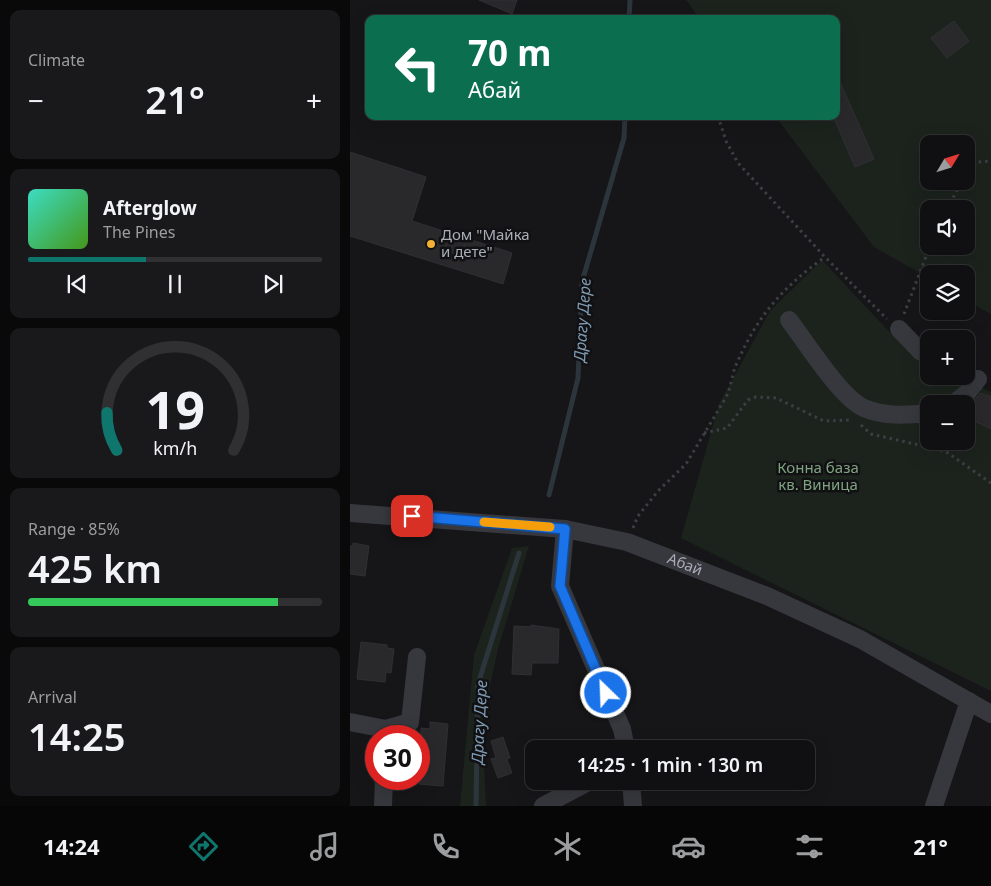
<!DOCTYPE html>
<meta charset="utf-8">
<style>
:root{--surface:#101012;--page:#19191b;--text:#f1f3f6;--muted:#9c9d9f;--line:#303032;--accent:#0f766e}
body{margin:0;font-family:"Noto Sans",sans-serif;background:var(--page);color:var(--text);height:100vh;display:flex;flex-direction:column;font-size:19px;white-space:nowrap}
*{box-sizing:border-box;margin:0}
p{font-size:16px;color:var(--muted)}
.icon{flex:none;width:28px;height:28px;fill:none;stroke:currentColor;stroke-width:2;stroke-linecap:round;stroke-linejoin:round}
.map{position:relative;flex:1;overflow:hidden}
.side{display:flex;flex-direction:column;gap:10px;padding:10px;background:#09090a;width:350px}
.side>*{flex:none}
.banner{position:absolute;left:15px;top:15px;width:475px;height:105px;border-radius:10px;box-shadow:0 5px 20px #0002,0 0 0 1px var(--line);background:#0b6e4f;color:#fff;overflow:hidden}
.needle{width:32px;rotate:52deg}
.fabs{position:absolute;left:570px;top:135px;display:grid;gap:10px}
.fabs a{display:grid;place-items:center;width:55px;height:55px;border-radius:10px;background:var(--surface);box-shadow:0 5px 20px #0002,0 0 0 1px var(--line);font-size:25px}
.speed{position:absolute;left:15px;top:725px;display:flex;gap:10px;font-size:25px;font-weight:700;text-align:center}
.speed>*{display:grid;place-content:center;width:65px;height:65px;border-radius:50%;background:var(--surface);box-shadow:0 5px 20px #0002,0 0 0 1px var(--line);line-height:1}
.speed .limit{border:8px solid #d22;background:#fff;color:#111}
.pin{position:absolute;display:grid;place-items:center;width:42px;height:42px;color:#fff;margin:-21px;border-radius:10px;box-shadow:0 2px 8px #0006}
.me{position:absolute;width:55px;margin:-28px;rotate:336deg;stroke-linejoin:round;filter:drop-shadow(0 0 4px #0008)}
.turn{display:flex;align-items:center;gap:18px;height:105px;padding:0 20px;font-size:22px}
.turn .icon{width:65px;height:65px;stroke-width:2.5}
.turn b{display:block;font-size:35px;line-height:42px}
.big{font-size:38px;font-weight:600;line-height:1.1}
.side .widget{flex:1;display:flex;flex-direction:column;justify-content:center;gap:8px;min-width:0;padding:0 18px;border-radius:10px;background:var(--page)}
.side .dial{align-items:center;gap:0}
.dial svg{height:130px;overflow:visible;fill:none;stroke:var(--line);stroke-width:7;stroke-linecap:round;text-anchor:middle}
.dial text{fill:var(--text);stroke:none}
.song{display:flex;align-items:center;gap:15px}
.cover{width:60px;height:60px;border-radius:8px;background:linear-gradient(135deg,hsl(170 70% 55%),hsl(100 70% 35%))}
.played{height:5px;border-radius:2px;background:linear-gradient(90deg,var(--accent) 40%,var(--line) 40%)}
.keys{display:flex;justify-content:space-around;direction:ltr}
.heat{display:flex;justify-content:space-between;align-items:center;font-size:28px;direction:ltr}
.charge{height:8px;border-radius:4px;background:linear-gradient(90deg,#34c759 85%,var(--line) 0)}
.trip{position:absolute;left:175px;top:740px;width:290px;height:50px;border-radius:10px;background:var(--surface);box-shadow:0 5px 20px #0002,0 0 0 1px var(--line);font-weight:600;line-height:50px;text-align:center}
.dock{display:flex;height:80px;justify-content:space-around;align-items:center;background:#060607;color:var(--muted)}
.dock .icon{width:35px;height:35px}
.dock .selected{color:var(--accent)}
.dock b{font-size:22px;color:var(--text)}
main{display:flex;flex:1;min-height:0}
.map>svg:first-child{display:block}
.green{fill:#1c231d;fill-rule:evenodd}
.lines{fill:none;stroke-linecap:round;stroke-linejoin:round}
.stream{stroke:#2c353c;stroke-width:5}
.building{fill:#29292c;stroke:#303034}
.path{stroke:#3d3f44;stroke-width:3;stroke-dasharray:2.5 4;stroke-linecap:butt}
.minor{stroke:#37383d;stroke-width:18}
.route-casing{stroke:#114b97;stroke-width:12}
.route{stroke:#1a73e8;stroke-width:9}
.slow{stroke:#f59e0b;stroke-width:9}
.poi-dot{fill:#f2b134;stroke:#111113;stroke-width:2}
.labels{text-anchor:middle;stroke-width:5;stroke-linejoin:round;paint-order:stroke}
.poi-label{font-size:15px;fill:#a8adb8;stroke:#111113;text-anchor:start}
.park-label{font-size:15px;fill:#7fa381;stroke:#111113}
.street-label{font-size:15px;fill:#a8adb8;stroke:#111113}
.water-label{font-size:16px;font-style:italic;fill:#7f9bb3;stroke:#111113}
</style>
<main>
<section class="side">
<div class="widget"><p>Climate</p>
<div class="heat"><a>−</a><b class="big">21°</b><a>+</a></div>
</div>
<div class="widget">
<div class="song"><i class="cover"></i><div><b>Afterglow</b><p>The Pines</p></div></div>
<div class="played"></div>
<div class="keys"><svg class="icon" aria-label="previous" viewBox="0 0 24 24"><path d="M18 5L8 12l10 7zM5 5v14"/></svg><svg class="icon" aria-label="pause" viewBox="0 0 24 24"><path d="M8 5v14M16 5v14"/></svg><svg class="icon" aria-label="next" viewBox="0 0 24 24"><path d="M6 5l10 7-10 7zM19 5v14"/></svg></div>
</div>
<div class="widget dial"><svg viewBox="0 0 100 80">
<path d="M14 69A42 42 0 1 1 86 69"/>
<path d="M14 69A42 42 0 0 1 8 46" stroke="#0f766e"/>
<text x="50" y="56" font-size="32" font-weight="700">19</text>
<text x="50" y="72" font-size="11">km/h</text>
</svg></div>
<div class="widget"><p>Range · 85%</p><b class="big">425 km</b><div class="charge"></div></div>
<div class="widget"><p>Arrival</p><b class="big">14:25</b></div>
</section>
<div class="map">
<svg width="641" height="806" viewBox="0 0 641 806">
<rect width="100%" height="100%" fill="#161618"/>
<path class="green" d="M336 0H641V314L616 300V274H579V278L524 247 425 116H486V19H350ZM579 144H616V181H579ZM579 209H616V246H579Z
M472 260 561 355 579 363V376H607L641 392V691L331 538 369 404 420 311ZM579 404H616V441H579Z
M179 546 148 649 132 723 136 806H110L124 655 162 548Z"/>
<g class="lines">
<path class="stream" d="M279 19 280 0
M199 495 228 378 232 282 274 138 275 116
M126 806 128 684 169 553"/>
</g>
<path class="building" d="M129 0H167L162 14Z
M604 21 619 41 597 58 581 38Z
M486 73 524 159 505 167 483 116H486Z
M0 152 76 177 62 221 162 253 153 284 0 236Z
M631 393 641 397V429L616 417 618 406Z
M3 543 19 546 15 576 0 574V546H3Z
M181 625 209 629 208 663H182L181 675 162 674 164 626 181 627Z
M11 642 37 645V648L44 649 41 673 36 672 35 682 7 679Z
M80 722 98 724 93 786 69 784 71 728 80 729Z
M153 737 160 758 157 759 162 773 148 778 141 759 146 758 141 741Z"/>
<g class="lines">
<path class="path" d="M368 116 376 141 388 163 475 257 537 319
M616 176 627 162 641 161
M597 209 612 181
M554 314 580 246
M511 425 521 434 595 451 641 483
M354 433 377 428 398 400 406 397 426 398 474 421 502 420
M283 528 288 516 308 491 336 464 375 399C382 387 381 375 387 363 407 316 434 286 475 257"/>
<g class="minor">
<path d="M439 320C456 342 490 397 514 408 534 417 558 415 579 413"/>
<path d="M549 329 570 351 579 355"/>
<path d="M603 404 617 393 628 379"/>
<path id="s1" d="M0 513 215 529 277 542 417 596 510 639 641 714"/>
<path d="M215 529 210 586 272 729 276 749"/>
<path d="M0 722 36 729 60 722 67 657"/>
<path d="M281 781 283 806"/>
<path d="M33 806 34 779"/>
<path d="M193 806 240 781"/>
<path d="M584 806 619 701"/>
</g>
</g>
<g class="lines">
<g class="route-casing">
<path id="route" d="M62 516 215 529 210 586 256 693"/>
</g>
<use href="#route" class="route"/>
<path class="slow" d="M134 522 200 527"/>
</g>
<circle class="poi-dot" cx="81" cy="244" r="5"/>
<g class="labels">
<g class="poi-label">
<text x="91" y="240">Дом "Майка<tspan x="91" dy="17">и дете"</tspan></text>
</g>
<g class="park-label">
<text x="468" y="473">Конна база<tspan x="468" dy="17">кв. Виница</tspan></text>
</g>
<g class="street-label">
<text dy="5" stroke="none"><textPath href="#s1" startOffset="341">Абай</textPath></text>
</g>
<g class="water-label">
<text transform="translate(232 320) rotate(-86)" y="6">Драгу Дере</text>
<text transform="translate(129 722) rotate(-87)" y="6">Драгу Дере</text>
</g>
</g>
</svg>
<div class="fabs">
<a><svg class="needle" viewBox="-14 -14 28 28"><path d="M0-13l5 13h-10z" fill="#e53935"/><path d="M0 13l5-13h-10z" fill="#9c9d9f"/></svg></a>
<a><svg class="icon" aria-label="sound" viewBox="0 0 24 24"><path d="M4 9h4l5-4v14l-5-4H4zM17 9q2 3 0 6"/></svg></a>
<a><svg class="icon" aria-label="layers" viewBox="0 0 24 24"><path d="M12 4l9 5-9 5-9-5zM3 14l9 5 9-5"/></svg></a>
<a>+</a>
<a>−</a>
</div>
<div class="speed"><div class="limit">30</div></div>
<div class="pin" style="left:62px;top:516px;background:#d93025"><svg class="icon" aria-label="arrive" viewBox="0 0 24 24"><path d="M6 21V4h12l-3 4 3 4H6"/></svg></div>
<svg class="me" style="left:256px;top:693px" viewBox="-20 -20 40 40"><circle r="17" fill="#1a73e8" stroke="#fff" stroke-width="3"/><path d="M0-11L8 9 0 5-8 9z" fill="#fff"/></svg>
<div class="trip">14:25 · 1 min · 130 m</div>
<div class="banner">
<div class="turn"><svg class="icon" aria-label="left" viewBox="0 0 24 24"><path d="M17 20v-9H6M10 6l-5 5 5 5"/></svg><div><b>70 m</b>Абай</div></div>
</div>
</div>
</main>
<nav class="dock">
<b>14:24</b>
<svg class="icon selected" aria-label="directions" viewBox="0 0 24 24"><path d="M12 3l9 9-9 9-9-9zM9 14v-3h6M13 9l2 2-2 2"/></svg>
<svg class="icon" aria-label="music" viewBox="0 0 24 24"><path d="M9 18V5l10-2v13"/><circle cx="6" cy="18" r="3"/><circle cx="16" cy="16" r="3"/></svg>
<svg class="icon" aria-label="phone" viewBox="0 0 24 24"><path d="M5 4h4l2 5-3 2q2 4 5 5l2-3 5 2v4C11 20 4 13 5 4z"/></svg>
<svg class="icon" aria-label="climate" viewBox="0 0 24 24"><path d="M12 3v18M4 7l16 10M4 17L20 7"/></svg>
<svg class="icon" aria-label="car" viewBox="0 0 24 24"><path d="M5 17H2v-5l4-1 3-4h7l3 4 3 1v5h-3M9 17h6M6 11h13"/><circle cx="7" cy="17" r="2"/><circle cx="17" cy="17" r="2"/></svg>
<svg class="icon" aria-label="filters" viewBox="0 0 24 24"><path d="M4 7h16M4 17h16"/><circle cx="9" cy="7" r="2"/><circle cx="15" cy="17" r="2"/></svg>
<b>21°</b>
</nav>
